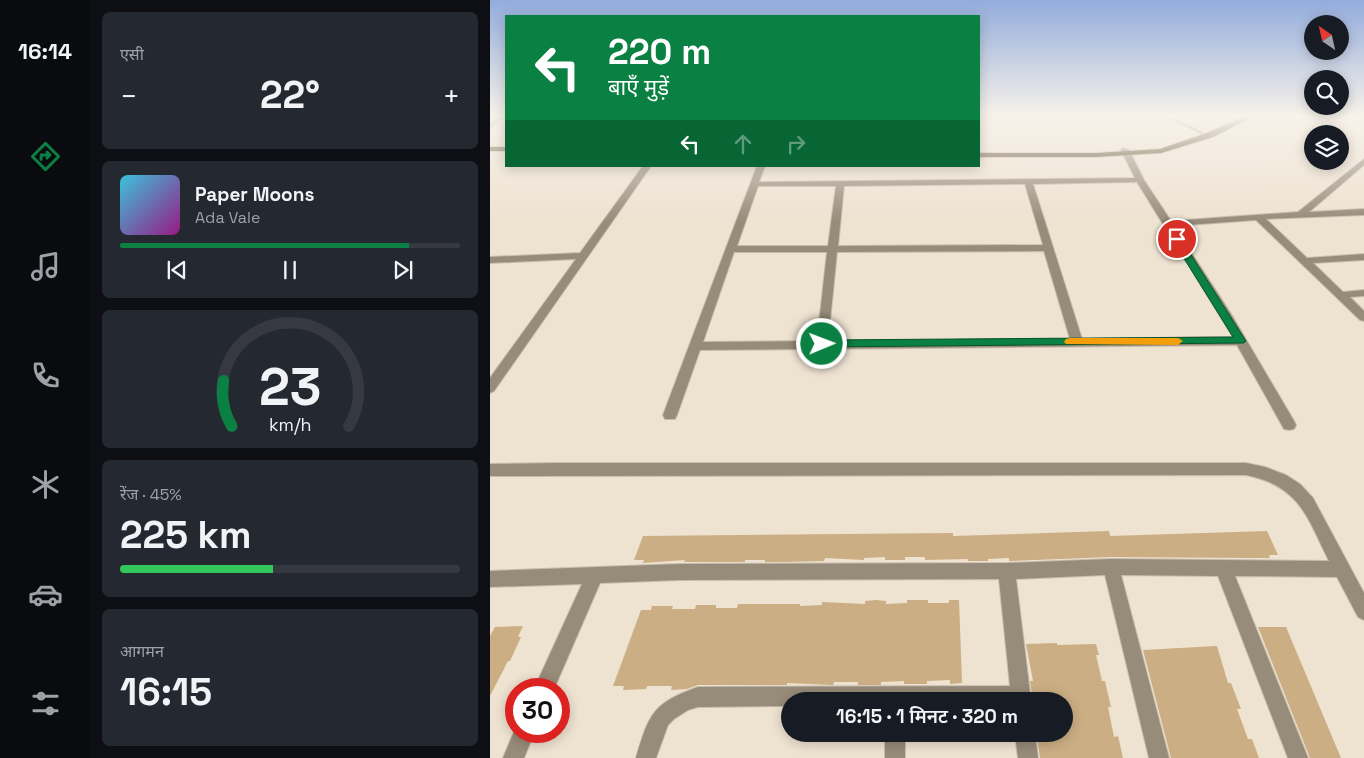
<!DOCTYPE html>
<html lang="hi">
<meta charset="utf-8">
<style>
:root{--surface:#171b24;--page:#242831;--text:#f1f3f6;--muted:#9ea1a6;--line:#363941;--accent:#0b8043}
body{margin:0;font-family:"Space Grotesk","Noto Sans Devanagari",sans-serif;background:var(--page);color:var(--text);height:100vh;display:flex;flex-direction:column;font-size:19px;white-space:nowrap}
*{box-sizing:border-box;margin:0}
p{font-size:16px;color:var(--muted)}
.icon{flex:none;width:28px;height:28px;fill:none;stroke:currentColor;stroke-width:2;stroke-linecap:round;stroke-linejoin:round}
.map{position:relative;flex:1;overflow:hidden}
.drawer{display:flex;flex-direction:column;gap:12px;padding:12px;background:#0d0f14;width:400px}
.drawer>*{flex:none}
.guide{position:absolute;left:15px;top:15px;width:475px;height:152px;border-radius:0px;box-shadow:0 2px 12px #0003;background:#0b8043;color:#fff;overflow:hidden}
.needle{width:32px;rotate:326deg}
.controls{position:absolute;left:814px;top:15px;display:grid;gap:10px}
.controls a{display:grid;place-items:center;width:45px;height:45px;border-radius:50%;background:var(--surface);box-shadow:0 2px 12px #0003;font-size:25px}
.speed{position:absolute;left:15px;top:678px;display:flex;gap:10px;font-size:25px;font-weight:700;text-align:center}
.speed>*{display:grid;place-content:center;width:65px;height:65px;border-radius:50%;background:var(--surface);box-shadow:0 2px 12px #0003;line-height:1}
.speed .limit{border:8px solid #d22;background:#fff;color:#111}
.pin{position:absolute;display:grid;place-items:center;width:42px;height:42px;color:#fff;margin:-21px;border:2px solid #fff;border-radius:50%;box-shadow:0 1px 5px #0007}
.me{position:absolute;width:55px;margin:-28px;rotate:89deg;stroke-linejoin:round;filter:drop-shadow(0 0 4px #0008)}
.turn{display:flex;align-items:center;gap:18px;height:105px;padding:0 20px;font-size:22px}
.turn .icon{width:65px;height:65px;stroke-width:2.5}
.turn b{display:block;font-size:35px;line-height:42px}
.lanes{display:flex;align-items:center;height:48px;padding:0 20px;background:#0003;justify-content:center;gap:25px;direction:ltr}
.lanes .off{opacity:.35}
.big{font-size:38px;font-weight:600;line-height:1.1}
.drawer .widget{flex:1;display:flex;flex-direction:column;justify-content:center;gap:8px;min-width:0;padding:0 18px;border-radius:8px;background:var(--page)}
.drawer .dial{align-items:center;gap:0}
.dial svg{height:130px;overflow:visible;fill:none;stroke:var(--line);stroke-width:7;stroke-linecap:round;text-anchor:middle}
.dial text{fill:var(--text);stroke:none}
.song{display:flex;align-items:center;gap:15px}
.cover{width:60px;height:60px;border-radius:8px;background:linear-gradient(135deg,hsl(190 70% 55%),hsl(310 70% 35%))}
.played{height:5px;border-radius:2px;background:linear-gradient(90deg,var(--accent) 85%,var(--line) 85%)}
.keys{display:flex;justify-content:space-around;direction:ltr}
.heat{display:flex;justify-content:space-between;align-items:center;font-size:28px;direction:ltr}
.charge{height:8px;border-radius:4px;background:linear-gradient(90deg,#34c759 45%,var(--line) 0)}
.trip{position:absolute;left:291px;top:692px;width:292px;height:50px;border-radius:25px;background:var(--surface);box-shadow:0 2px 12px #0003;font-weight:600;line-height:50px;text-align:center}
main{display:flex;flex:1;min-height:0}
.menu{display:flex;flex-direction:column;width:90px;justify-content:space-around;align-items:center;background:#090b0e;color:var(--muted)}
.menu .icon{width:35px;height:35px}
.menu .active{color:var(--accent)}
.menu b{font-size:22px;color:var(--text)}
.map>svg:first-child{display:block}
.building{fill:#cbae84}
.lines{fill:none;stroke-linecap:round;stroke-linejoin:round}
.lane-casing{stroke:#c7bdae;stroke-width:1}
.street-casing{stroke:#c7bdae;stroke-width:2}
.primary-casing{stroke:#c7bdae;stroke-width:2}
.lane{fill:#978b79;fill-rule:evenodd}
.street{fill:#978b79;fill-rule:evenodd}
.primary{fill:#584323;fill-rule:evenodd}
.route{fill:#0b8043;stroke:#07532c}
.slow{fill:#f59e0b}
</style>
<main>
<nav class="menu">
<b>16:14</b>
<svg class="icon active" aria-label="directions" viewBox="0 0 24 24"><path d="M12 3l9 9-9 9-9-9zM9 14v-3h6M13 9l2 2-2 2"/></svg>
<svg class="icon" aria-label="music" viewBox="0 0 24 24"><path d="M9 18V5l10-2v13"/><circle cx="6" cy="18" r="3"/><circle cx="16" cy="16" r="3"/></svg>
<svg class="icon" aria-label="phone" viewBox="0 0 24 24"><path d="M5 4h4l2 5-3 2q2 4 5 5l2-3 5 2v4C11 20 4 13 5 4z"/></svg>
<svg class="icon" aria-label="climate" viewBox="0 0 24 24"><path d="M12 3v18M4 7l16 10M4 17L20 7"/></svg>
<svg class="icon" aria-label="car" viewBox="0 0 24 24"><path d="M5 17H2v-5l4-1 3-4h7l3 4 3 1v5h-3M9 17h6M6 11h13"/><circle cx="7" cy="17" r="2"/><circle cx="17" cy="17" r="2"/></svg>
<svg class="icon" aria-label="filters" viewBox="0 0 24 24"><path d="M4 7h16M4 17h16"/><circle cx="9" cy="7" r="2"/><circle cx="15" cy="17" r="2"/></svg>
</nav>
<section class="drawer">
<div class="widget"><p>एसी</p>
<div class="heat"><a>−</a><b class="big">22°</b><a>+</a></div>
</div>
<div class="widget">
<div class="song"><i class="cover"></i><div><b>Paper Moons</b><p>Ada Vale</p></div></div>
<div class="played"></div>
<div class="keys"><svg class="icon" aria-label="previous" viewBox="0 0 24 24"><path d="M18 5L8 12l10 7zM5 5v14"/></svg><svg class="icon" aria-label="pause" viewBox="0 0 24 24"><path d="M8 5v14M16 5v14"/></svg><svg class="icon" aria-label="next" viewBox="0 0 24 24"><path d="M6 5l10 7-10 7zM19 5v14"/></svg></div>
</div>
<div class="widget dial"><svg viewBox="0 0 100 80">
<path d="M14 69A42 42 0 1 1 86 69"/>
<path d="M14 69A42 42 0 0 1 9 41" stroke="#0b8043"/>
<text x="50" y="56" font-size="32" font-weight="700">23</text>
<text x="50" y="72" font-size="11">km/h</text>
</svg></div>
<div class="widget"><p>रेंज · 45%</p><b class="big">225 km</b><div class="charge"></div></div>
<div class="widget"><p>आगमन</p><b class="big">16:15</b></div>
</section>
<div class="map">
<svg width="874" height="758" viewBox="0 0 874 758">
<rect width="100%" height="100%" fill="#eee2d1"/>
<path class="building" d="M619 531 620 536 777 531 788 555H779L780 558H761L621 557 519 561V558L498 559V561H478V559L435 560V557H415V560H395V557L374 558V560L335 558 334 561 295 562H275V560H255V562H194L195 560 153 563 154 560H144L153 536 463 533V536Z
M417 600H438V603H459V600H469L472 683 460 684V680L437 681V684H414V681L391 682V685H368V682H344L343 685 297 683V685H208L197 689 181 690 182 686H157L156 689 133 690 134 686H123L151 610H161L162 606H183L182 609H205L206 605H226V608H247L248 604H310V606L332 605V602L375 604V601L386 600 396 601V604L417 603Z
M33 626 28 637H31L20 661H18L0 696V636L5 627Z
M768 627H796L851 758H820Z
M567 643V645L606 644 609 655H606L612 681H615L621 707H618L624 737 628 736 633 758H550L547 737H550V734H575V701H543L540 681H543L536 644Z
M727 646 738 683H741L751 709H747L758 739H762L769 758H681L653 650Z"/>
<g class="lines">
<g class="lane-casing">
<path id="lane" d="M675 116H680L714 133 711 134Z"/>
</g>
<g class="street-casing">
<path id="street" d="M8 116H15L0 129V123Z
M632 148 639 150 654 180 681 221 808 212 874 159V165L819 212 874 209V215L776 219 817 258 874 254V260L823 263 853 292 874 290V296L860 297 874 311V321L870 320 766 220 684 226 741 314 804 421 806 425 804 429 799 430 794 429 747 345 210 350 187 415 185 419H175L173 415 267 166H275L269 182 645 178 631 150ZM647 182 743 337 592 339 543 184ZM535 184 553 245 348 246 354 186ZM268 186H346L338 246H247ZM554 251 580 339 338 341 347 252ZM244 252H337L327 341 213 342Z
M153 166H161L4 391 0 393V378L86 259 0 263V257L90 253Z
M67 463H756L775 467 796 475 810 484 823 498 874 593V620L868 617 847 577 745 576 818 758H798L728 576 631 575 679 758H659L615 575 526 579 541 701H300V706L208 707 198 710 184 719 178 725 166 758H146C159 714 163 703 208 687L520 686 509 579 190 580 110 583 64 689H44L92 584 0 587V571L190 564 517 563 621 559 839 561C817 517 810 486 756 475L0 476V464Z
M26 727V731H45L34 758H13Z
M395 734H415V758H395Z
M525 734H545L548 758H528Z"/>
</g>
<g class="primary-casing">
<path id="primary" d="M756 116H764L723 137 671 153 606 157H489V153H606L670 149 717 133Z
M0 147H16V151H0Z"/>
</g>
<use href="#lane" class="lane"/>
<use href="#street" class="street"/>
<use href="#primary" class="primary"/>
</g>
<linearGradient id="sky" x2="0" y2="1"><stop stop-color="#93acdc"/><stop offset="0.52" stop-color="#f7f2ea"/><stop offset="1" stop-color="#f7f2ea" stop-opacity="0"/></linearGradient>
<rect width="874" height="222" fill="url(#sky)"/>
<path class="route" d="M687 236 691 239 754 338 756 341 754 343 332 347 327 344 332 340 743 337 682 239Z"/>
<path class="slow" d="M580 338H688L693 341 688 345 576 344 574 342 576 339Z"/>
</svg>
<div class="controls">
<a><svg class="needle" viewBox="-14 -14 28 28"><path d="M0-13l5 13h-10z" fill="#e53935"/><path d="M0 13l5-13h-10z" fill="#9ea1a6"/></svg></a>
<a><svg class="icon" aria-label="search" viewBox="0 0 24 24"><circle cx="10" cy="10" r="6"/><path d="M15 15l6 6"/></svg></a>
<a><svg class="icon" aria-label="layers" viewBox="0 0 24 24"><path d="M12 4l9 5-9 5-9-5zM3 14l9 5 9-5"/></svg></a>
</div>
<div class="speed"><div class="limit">30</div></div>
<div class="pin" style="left:687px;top:239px;background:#d93025"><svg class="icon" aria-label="arrive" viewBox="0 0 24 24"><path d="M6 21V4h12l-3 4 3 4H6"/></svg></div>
<svg class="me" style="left:332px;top:344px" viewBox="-20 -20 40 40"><circle r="17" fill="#0b8043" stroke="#fff" stroke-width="3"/><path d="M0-11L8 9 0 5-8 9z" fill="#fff"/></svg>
<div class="trip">16:15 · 1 मिनट · 320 m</div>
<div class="guide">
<div class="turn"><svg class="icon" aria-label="left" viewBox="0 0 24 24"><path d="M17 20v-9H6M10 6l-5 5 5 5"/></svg><div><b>220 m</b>बाएँ मुड़ें</div></div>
<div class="lanes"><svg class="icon" aria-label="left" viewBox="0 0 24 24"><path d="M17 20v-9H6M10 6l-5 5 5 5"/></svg><svg class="icon off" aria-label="ahead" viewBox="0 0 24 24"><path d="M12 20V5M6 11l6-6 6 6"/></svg><svg class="icon off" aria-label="right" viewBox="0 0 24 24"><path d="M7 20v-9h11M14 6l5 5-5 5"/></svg></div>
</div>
</div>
</main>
